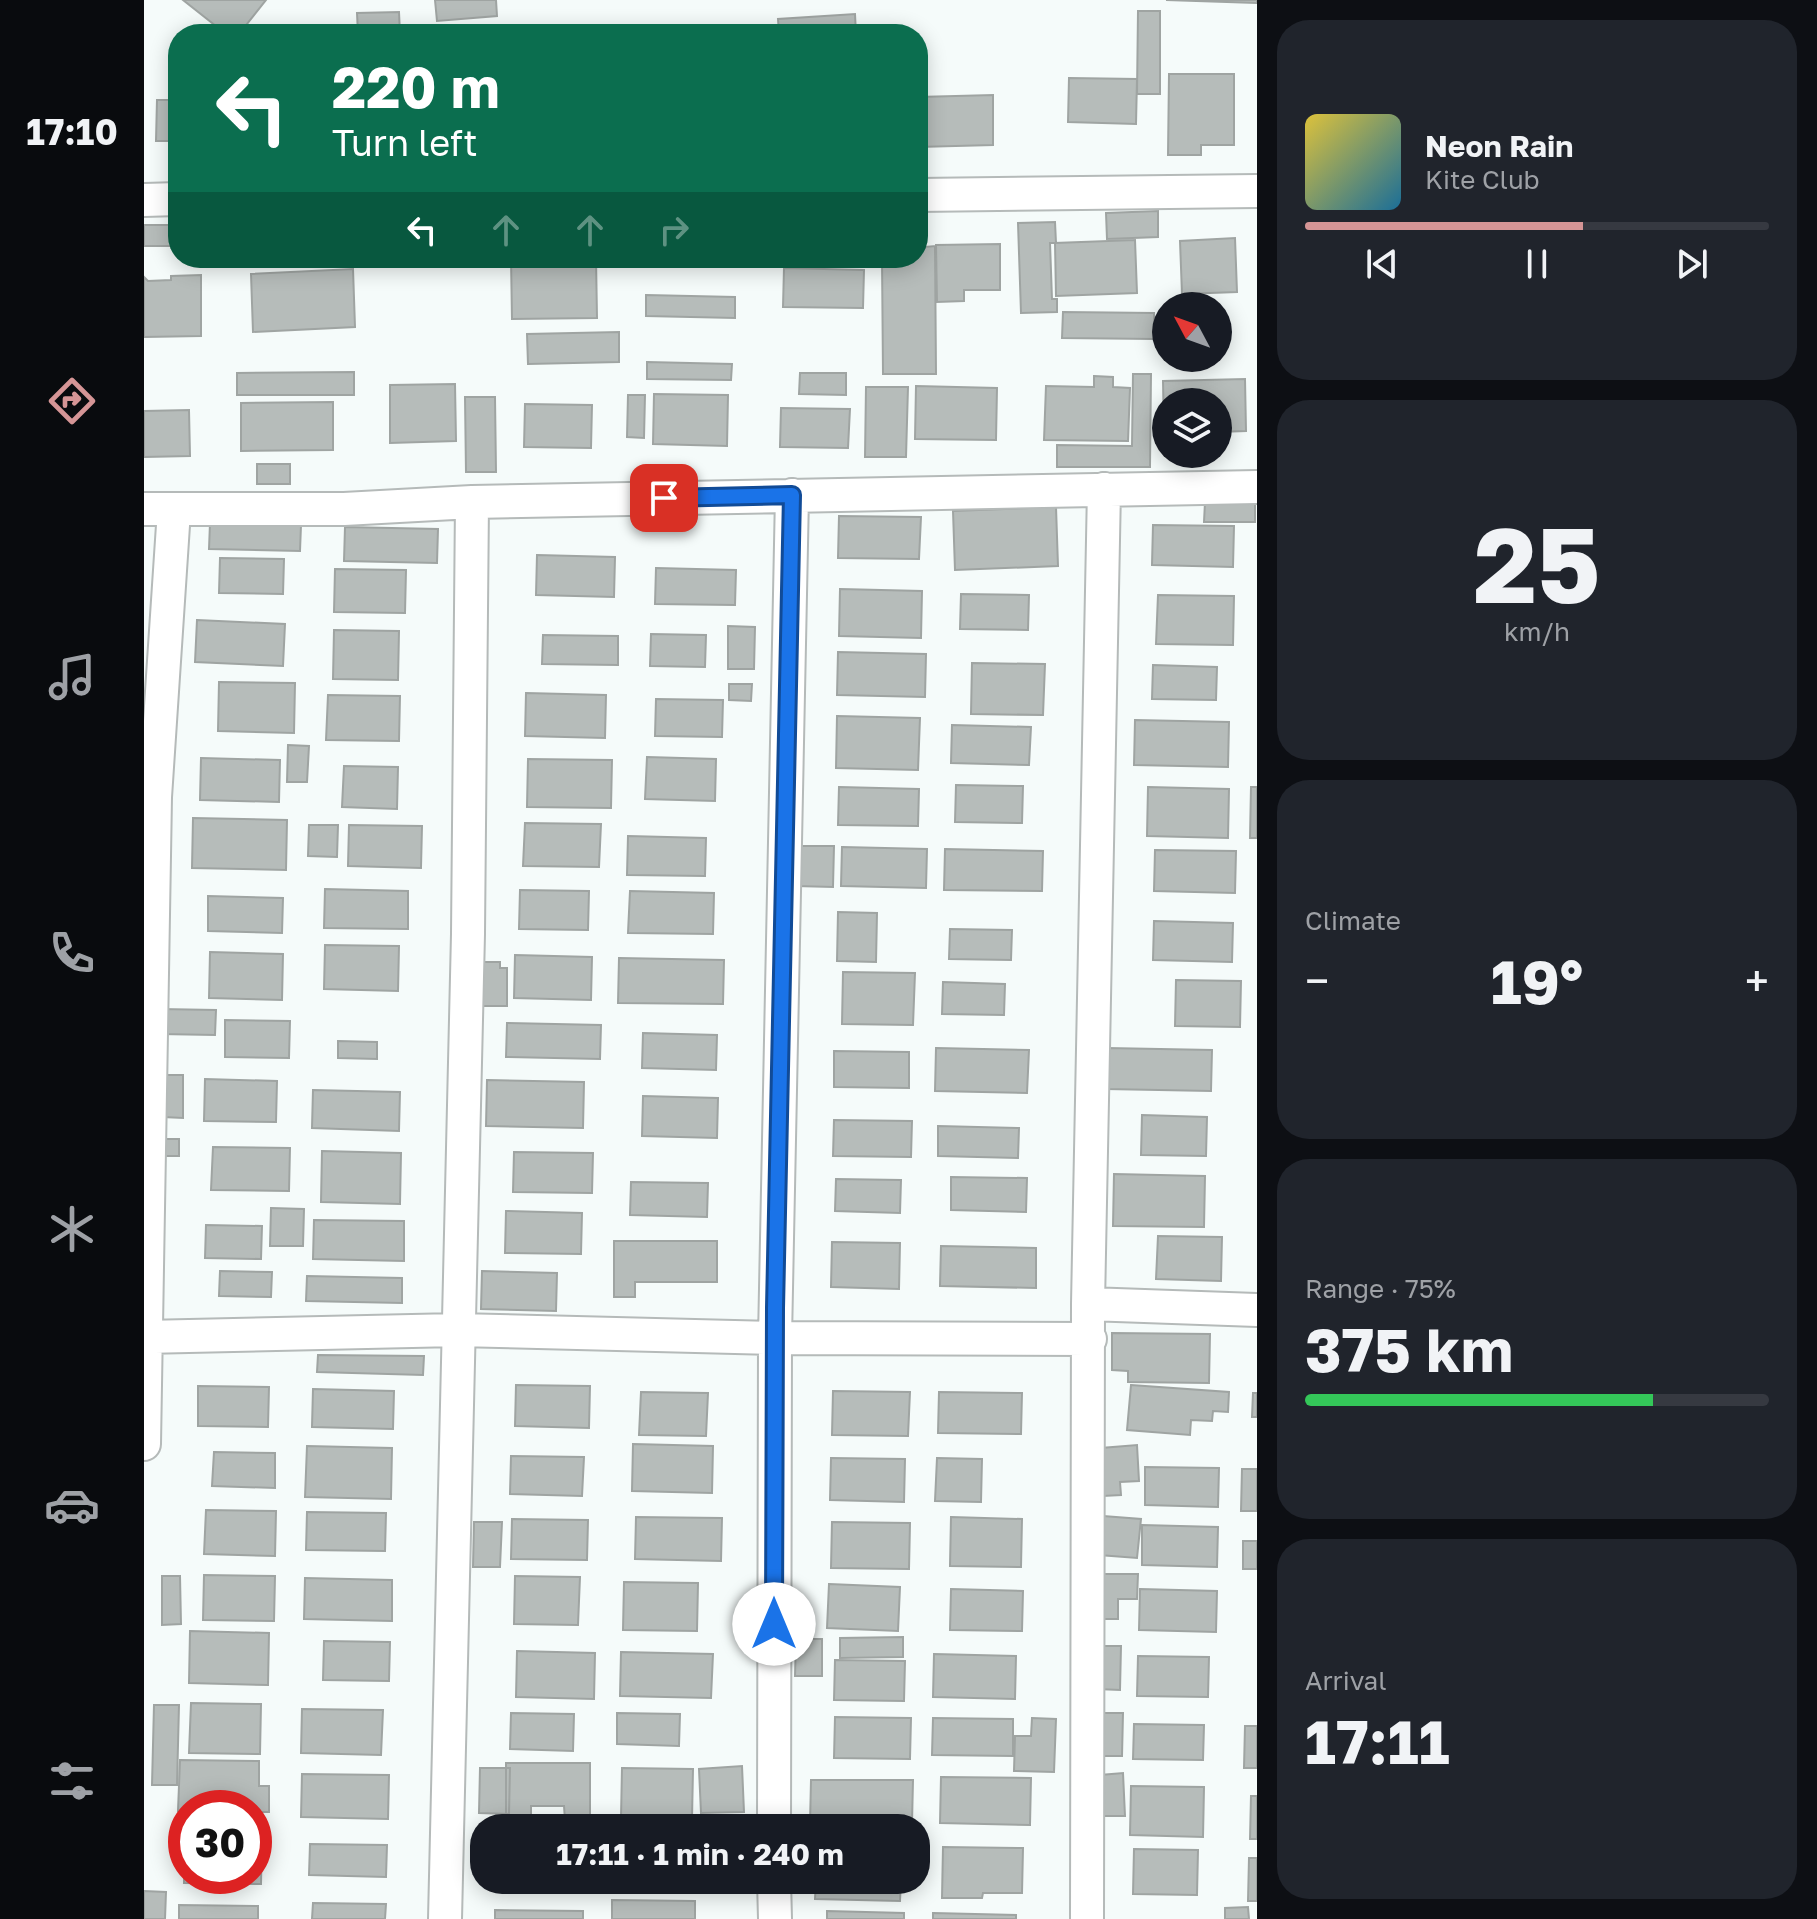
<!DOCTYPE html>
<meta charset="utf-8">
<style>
:root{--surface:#171b24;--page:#20242c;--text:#f1f3f6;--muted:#9ea1a6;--line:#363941;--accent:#d59596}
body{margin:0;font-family:"Golos Text",sans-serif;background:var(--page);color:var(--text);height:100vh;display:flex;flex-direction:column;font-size:30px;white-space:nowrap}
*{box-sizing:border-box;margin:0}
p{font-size:26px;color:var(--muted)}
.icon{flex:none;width:44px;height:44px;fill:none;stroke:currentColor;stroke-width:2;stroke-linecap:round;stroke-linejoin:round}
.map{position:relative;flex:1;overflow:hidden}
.panel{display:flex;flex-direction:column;gap:20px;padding:20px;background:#0d0f14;width:560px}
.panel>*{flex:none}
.banner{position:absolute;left:24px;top:24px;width:760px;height:244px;border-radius:32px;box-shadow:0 4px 20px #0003;background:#0b6e4f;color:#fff;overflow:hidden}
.needle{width:52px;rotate:311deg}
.fabs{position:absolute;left:1008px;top:292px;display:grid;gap:16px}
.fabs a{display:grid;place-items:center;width:80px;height:80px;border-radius:50%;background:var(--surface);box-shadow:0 4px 20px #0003;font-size:40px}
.speed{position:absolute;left:24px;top:1790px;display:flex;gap:16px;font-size:40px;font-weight:700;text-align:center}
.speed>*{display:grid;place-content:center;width:104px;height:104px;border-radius:50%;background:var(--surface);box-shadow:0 4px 20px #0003;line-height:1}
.speed .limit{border:12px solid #d22;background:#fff;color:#111}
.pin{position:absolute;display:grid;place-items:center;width:68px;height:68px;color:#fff;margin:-34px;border-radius:16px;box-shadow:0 4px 12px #0006}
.me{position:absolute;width:88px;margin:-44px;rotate:0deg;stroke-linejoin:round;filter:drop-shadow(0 0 6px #0008)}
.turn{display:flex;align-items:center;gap:28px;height:168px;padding:0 32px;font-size:36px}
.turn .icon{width:104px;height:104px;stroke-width:2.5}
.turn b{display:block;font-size:56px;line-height:68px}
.lanes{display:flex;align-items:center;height:76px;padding:0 32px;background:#0003;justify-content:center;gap:40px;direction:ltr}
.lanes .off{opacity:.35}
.big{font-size:60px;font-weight:700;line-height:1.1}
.panel .tile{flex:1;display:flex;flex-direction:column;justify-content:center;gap:12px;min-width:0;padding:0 28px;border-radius:32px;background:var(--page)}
.panel .dial{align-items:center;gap:0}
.dial b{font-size:104px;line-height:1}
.song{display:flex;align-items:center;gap:24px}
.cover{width:96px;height:96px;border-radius:12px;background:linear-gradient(135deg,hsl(50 70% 55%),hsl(200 70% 35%))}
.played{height:8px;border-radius:4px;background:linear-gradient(90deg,var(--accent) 60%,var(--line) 60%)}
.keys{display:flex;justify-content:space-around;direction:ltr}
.heat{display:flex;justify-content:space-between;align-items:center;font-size:44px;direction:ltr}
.charge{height:12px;border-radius:6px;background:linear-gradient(90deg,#34c759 75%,var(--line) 0)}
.trip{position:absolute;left:326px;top:1814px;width:460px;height:80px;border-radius:32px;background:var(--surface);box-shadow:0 4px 20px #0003;font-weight:700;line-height:80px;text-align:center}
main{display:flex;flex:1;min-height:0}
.tabs{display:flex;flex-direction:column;width:144px;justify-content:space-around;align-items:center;background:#090b0e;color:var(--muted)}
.tabs .icon{width:56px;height:56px}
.tabs .on{color:var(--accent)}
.tabs b{font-size:36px;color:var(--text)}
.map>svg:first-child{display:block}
.building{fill:#b6bcba;stroke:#9fa4a2;stroke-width:2}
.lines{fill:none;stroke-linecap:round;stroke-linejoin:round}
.minor-casing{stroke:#b5bab9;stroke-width:36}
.minor{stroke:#fff;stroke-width:32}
.route-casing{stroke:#114b97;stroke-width:20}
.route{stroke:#1a73e8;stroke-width:14}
</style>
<main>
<nav class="tabs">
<b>17:10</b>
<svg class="icon on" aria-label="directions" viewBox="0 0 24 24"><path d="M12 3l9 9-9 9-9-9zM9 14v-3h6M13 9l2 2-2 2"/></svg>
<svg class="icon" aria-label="music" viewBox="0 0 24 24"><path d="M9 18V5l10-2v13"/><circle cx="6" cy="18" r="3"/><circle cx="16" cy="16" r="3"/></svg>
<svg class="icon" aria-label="phone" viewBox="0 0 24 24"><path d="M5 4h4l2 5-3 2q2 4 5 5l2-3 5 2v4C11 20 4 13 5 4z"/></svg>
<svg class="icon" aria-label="climate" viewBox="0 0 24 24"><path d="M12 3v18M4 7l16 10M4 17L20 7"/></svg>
<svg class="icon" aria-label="car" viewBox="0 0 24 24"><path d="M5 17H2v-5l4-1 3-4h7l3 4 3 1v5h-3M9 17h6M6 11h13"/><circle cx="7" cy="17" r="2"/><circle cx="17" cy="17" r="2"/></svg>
<svg class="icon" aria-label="filters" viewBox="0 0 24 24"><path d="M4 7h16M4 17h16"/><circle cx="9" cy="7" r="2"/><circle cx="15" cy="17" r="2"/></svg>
</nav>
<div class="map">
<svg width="1113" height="1919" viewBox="0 0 1113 1919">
<rect width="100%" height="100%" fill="#f5fbfa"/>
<path class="building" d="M39 0H122L95 34H82Z
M291 0H352L353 16 293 21Z
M1022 0H1113V3Z
M994 11H1016V94H993Z
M255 12 256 34H214L213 13Z
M711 14 712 34H635L634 19Z
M609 30V34H572V31Z
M1025 74H1090V145H1057V155H1024Z
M925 78 993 79 992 124 924 122Z
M849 95V145L774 147V97Z
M13 100H34V141H12Z
M1014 211V237L963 239 962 213Z
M774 214H780L781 247 791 246 792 374H739L738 258H774Z
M911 222 912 243H906L908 299H913V312L877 313 874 223Z
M0 225H34V246H0Z
M1091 238 1093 292 1038 294 1036 241Z
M991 240 993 293 912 296 911 243Z
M856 244V290H820V301L793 302 792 245Z
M367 258H452L453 318 368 319Z
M640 268 720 270 719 308 639 307Z
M209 269 211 327 109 332 107 274Z
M57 275V336L0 337V277L4 281 27 280V276Z
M502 295 591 297V318L502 316Z
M919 312 1010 313V339L918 338Z
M475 332V362L384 364 383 334Z
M503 362 588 364 587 380 503 379Z
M210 372V395H93V373Z
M656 373H702V395L655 394Z
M989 374H1007L1006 467H913V445L988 446Z
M950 376 969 377V387L986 388 984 441 900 440 902 386 950 387Z
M1101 379 1102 431 1074 432V402H1022L1020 433 1019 381Z
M311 384 312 441 246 443V385Z
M772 386 853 388 852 440 771 439Z
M722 387H764L762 457H721Z
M510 394 584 395 583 446 509 444Z
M484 395H501L500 438 483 437Z
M321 397H351L352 472H322Z
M189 402V450L97 451V403Z
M381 404 448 405 447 448 380 447Z
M637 408 706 409 704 448 636 447Z
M45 410 46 456 0 457V411Z
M113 464H146V484H113Z
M1061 502H1111V522H1060Z
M912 507 914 566 811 570 809 511Z
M695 516 777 517 775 559 694 558Z
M66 523 157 525 156 551 65 549Z
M1009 525 1090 526 1089 567 1008 565Z
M201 527 294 529 293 563 200 561Z
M393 555 471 557 470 597 392 595Z
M76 558 140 559 139 594 75 593Z
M512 568 592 570 591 605 511 604Z
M191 569 262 570 261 613 190 612Z
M696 589 778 591 777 638 695 636Z
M817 594 885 595 884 630 816 629Z
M1014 595 1090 596 1089 645 1012 644Z
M53 620 141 624 139 666 51 662Z
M584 626 611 627 610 669H584Z
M190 630 255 631 254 680 189 679Z
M507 634 562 635 561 667 506 666Z
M399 635 474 636V665L398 664Z
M694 652 782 654 781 697 693 695Z
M828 663 901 664 899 715 827 714Z
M1009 665 1073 667 1072 700 1008 699Z
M75 682 151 683 150 733 74 731Z
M585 684H608L607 701 585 700Z
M382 693 462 695 461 738 381 736Z
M184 695 256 696 255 741 182 740Z
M512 699 579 700 578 737 511 736Z
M693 716 776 718 774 770 692 768Z
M991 720 1085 722 1084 767 990 765Z
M808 725 887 727 885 765 807 763Z
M144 745 165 746 163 782H143Z
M503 757 572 759 571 801 501 799Z
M57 758 136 760 135 802 56 800Z
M384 759 468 760 467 808 383 807Z
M200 766 254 767 253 809 198 807Z
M812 785 879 786 878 823 811 822Z
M695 787 775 789 774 826 694 825Z
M1004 787 1085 789 1084 838 1003 836Z
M1107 787H1113V838H1106Z
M49 818 143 820 142 870 48 868Z
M381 823 457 824 455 867 379 866Z
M165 825H194L193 857 164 856Z
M205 825 278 826 277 868 204 866Z
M484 836 562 838 561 876 483 875Z
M653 846H690L689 887 652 886Z
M698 847 783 849 782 888 697 886Z
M801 849 899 851 898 891 800 890Z
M1011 850 1092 851 1091 893 1010 891Z
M181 889 264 891V929L180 928Z
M376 890 445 891 444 930 375 929Z
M486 891 570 893 569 934 484 933Z
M64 896 139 898 138 933 64 931Z
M694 912 733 913 732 962 693 961Z
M1010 921 1089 923 1088 962 1009 960Z
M806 929 868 930 867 960 805 959Z
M181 945 255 946 254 991 180 989Z
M66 952 139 954 138 1000 65 998Z
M371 955 448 957 447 1000 370 998Z
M475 958 580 960 579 1004 474 1003Z
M332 962H356V968H363V1006H331Z
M699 972 771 973 769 1025 698 1024Z
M1032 980 1097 981 1096 1027 1031 1026Z
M799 982 861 984 860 1015 798 1014Z
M16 1009 72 1010 71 1035 16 1034Z
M81 1020 146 1021 145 1058 81 1057Z
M363 1023 457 1025 456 1059 362 1057Z
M499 1033 573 1035 572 1070 498 1068Z
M194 1041 233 1042V1059L194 1058Z
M792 1048 885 1050 883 1093 791 1091Z
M963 1048 1068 1050 1067 1091 962 1089Z
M690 1051 765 1052V1088L690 1087Z
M20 1075H39V1118L19 1117Z
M61 1079 133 1081 132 1122 60 1121Z
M343 1080 440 1082 439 1128 342 1126Z
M169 1090 256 1092 255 1131 168 1128Z
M499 1096 574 1098 573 1138 498 1136Z
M998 1115 1063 1117 1062 1156 997 1155Z
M690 1120 768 1121 767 1157 689 1156Z
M794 1126 875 1128 874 1158 794 1156Z
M16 1139H35V1156H16Z
M69 1147 146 1148 145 1191 67 1190Z
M178 1151 257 1153 256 1204 177 1202Z
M370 1152 449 1153 448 1193 369 1192Z
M970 1174 1061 1176 1060 1227 969 1226Z
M807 1177 883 1178 882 1212 807 1210Z
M692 1179 757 1180 756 1213 691 1211Z
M487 1182 564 1183 563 1217 486 1215Z
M127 1208 160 1209 159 1246H126Z
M362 1211 438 1213 437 1254 361 1253Z
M170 1220 260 1221V1261L169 1259Z
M62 1225 118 1226 117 1259 61 1258Z
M1014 1236 1078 1237 1077 1281 1012 1279Z
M470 1241H573V1282H491V1297H470Z
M688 1242 756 1243 755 1289 687 1287Z
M797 1246 892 1248V1288L796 1286Z
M76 1271 128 1272 127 1297 75 1296Z
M338 1271 413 1273 412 1311 337 1309Z
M163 1276 258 1278V1303L162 1301Z
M968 1333 1066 1334 1065 1383 984 1382V1371L968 1370Z
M174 1355 280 1356 279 1375 173 1372Z
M372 1385 446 1386 445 1428 371 1426Z
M987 1385 1085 1392 1084 1412 1069 1411 1068 1421 1047 1420 1046 1435 983 1430Z
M54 1386 125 1387 124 1427 54 1426Z
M169 1389 250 1391 249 1429 168 1427Z
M689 1391 766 1392 764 1436 688 1435Z
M497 1392 564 1393 562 1436 495 1435Z
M795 1392 878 1393 877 1434 794 1433Z
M1109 1393H1113V1417H1108Z
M489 1444 569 1446 568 1493 488 1491Z
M993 1445 995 1481 976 1482 977 1495 959 1496 957 1448Z
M163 1446 248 1448 247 1499 161 1497Z
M70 1452 131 1453V1488L68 1486Z
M367 1456 440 1457 438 1496 366 1494Z
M687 1458 761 1459 760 1502 686 1500Z
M793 1458 838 1459 837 1502 791 1501Z
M1001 1467 1075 1468 1074 1507 1001 1505Z
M1098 1469H1113V1511H1097Z
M62 1510 132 1511 131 1556 60 1554Z
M163 1512 242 1513 241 1551 162 1550Z
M959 1516 997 1519 993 1558 955 1555Z
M492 1517 578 1518 577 1561 491 1559Z
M807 1517 878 1519 877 1567 806 1566Z
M368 1519 444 1520 443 1560 367 1559Z
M330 1522H358L356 1567H329Z
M688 1522 766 1523 765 1569 687 1568Z
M998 1525 1074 1527 1073 1567 998 1565Z
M1099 1541H1113V1569H1099Z
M955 1574H994L993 1599H974V1619H955Z
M60 1575 131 1576 130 1621 59 1620Z
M18 1576H36L37 1624 18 1625Z
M371 1576 436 1577 434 1625 370 1624Z
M161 1578 248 1580V1621L160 1619Z
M480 1582 554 1583 553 1631 479 1630Z
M685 1584 756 1587 754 1631 683 1628Z
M807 1589 879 1591 878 1631 806 1630Z
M996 1589 1073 1591 1072 1632 995 1630Z
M46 1631 125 1633 124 1685 45 1683Z
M759 1637V1657L696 1658V1638Z
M652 1639H678V1676H651Z
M180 1641 246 1642 245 1681 179 1680Z
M954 1646H977L976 1690 953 1689Z
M373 1651 451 1653 450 1699 372 1697Z
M477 1652 569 1654 567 1698 476 1696Z
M790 1654 872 1656 871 1699 789 1697Z
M994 1656 1065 1657 1064 1697 993 1696Z
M691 1660 761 1661 760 1701 690 1700Z
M47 1703 117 1704 116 1754 45 1753Z
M10 1705H35L33 1785H8Z
M158 1709 239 1710 237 1755 157 1753Z
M367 1713 430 1714 429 1751 366 1749Z
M473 1713 536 1714 535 1746 473 1744Z
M955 1713H979L978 1756H954Z
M691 1717 767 1718 766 1759 690 1758Z
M789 1718 869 1719V1756L788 1755Z
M888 1718 912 1719 910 1772 870 1771 871 1736H887Z
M990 1724 1060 1725 1059 1760 989 1759Z
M1101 1726H1113V1768H1100Z
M36 1760 115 1761V1786H125V1812H110V1808L34 1811Z
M362 1763H446V1820H421L420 1806H387V1821H362Z
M598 1766 600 1812 557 1813 555 1769Z
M336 1768H366L365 1814 335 1813Z
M478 1768 549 1769 548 1819 477 1818Z
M979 1773 981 1816H957L956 1775Z
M158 1774 245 1775 244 1819 157 1817Z
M797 1777 887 1778 886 1825 796 1823Z
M667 1780H769L768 1823 666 1824Z
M987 1786 1060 1787 1059 1837 986 1835Z
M1107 1796H1113V1839H1106Z
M41 1833 42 1876H110V1835H118L117 1884 40 1883Z
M166 1844 243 1845 242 1877 165 1875Z
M799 1847 879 1848 878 1893H839L838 1898H798Z
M990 1849 1054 1850 1053 1895 989 1894Z
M1105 1858H1113V1901H1104Z
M481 1880H562V1883Z
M672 1880H757L756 1901 671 1899Z
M0 1891 22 1892 21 1919H0Z
M468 1900 551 1901V1919H468Z
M169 1903 242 1904 241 1919H168Z
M35 1905 114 1906V1919H35Z
M1104 1907 1105 1919H1081V1908Z
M351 1910 439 1911V1919H351Z
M683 1911 760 1913V1919H683Z
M789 1913 872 1915V1919H789Z"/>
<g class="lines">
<g class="minor-casing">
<path id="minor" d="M774 195 1113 191
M0 200 34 199
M0 509H200L328 502 1113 487
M944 1304 1113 1310
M0 1337 313 1330 631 1338 946 1339
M0 1444 11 797 30 510
M630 1828 631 1338 648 495
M630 1880 631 1919
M301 1919 324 934 328 502
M943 1919 944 1304 960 489"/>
</g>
<use href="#minor" class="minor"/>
</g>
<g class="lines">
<g class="route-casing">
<path id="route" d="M520 498 648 495 631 1308 630 1624"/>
</g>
<use href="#route" class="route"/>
</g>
</svg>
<div class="fabs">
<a><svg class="needle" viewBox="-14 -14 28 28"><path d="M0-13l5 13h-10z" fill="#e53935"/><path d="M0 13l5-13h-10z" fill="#9ea1a6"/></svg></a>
<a><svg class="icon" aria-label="layers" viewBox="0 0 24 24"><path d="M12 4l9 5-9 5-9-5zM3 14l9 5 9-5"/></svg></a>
</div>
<div class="speed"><div class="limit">30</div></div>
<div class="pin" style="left:520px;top:498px;background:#d93025"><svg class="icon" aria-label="arrive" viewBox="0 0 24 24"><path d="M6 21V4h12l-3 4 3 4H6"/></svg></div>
<svg class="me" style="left:630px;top:1624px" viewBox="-20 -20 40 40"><circle r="19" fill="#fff"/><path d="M0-13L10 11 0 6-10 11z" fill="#1a73e8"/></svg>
<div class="trip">17:11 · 1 min · 240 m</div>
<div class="banner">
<div class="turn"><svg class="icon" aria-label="left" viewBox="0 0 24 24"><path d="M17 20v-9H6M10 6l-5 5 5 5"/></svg><div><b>220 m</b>Turn left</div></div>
<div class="lanes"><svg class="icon" aria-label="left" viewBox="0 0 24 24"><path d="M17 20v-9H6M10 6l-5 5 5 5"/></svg><svg class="icon off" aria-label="ahead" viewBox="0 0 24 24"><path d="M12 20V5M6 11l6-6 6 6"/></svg><svg class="icon off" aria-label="ahead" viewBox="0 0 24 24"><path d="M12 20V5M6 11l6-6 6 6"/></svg><svg class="icon off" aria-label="right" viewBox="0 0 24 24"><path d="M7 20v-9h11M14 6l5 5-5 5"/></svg></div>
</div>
</div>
<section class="panel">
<div class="tile">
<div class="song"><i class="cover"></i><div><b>Neon Rain</b><p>Kite Club</p></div></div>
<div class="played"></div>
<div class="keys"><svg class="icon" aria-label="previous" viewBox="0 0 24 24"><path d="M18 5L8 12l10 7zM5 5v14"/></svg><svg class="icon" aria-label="pause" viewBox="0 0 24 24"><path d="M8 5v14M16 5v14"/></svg><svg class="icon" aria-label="next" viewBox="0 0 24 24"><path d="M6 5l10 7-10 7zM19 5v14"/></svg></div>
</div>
<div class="tile dial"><b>25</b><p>km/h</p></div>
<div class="tile"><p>Climate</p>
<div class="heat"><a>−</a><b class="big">19°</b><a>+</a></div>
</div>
<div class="tile"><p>Range · 75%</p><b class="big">375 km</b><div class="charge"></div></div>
<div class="tile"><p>Arrival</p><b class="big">17:11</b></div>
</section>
</main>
